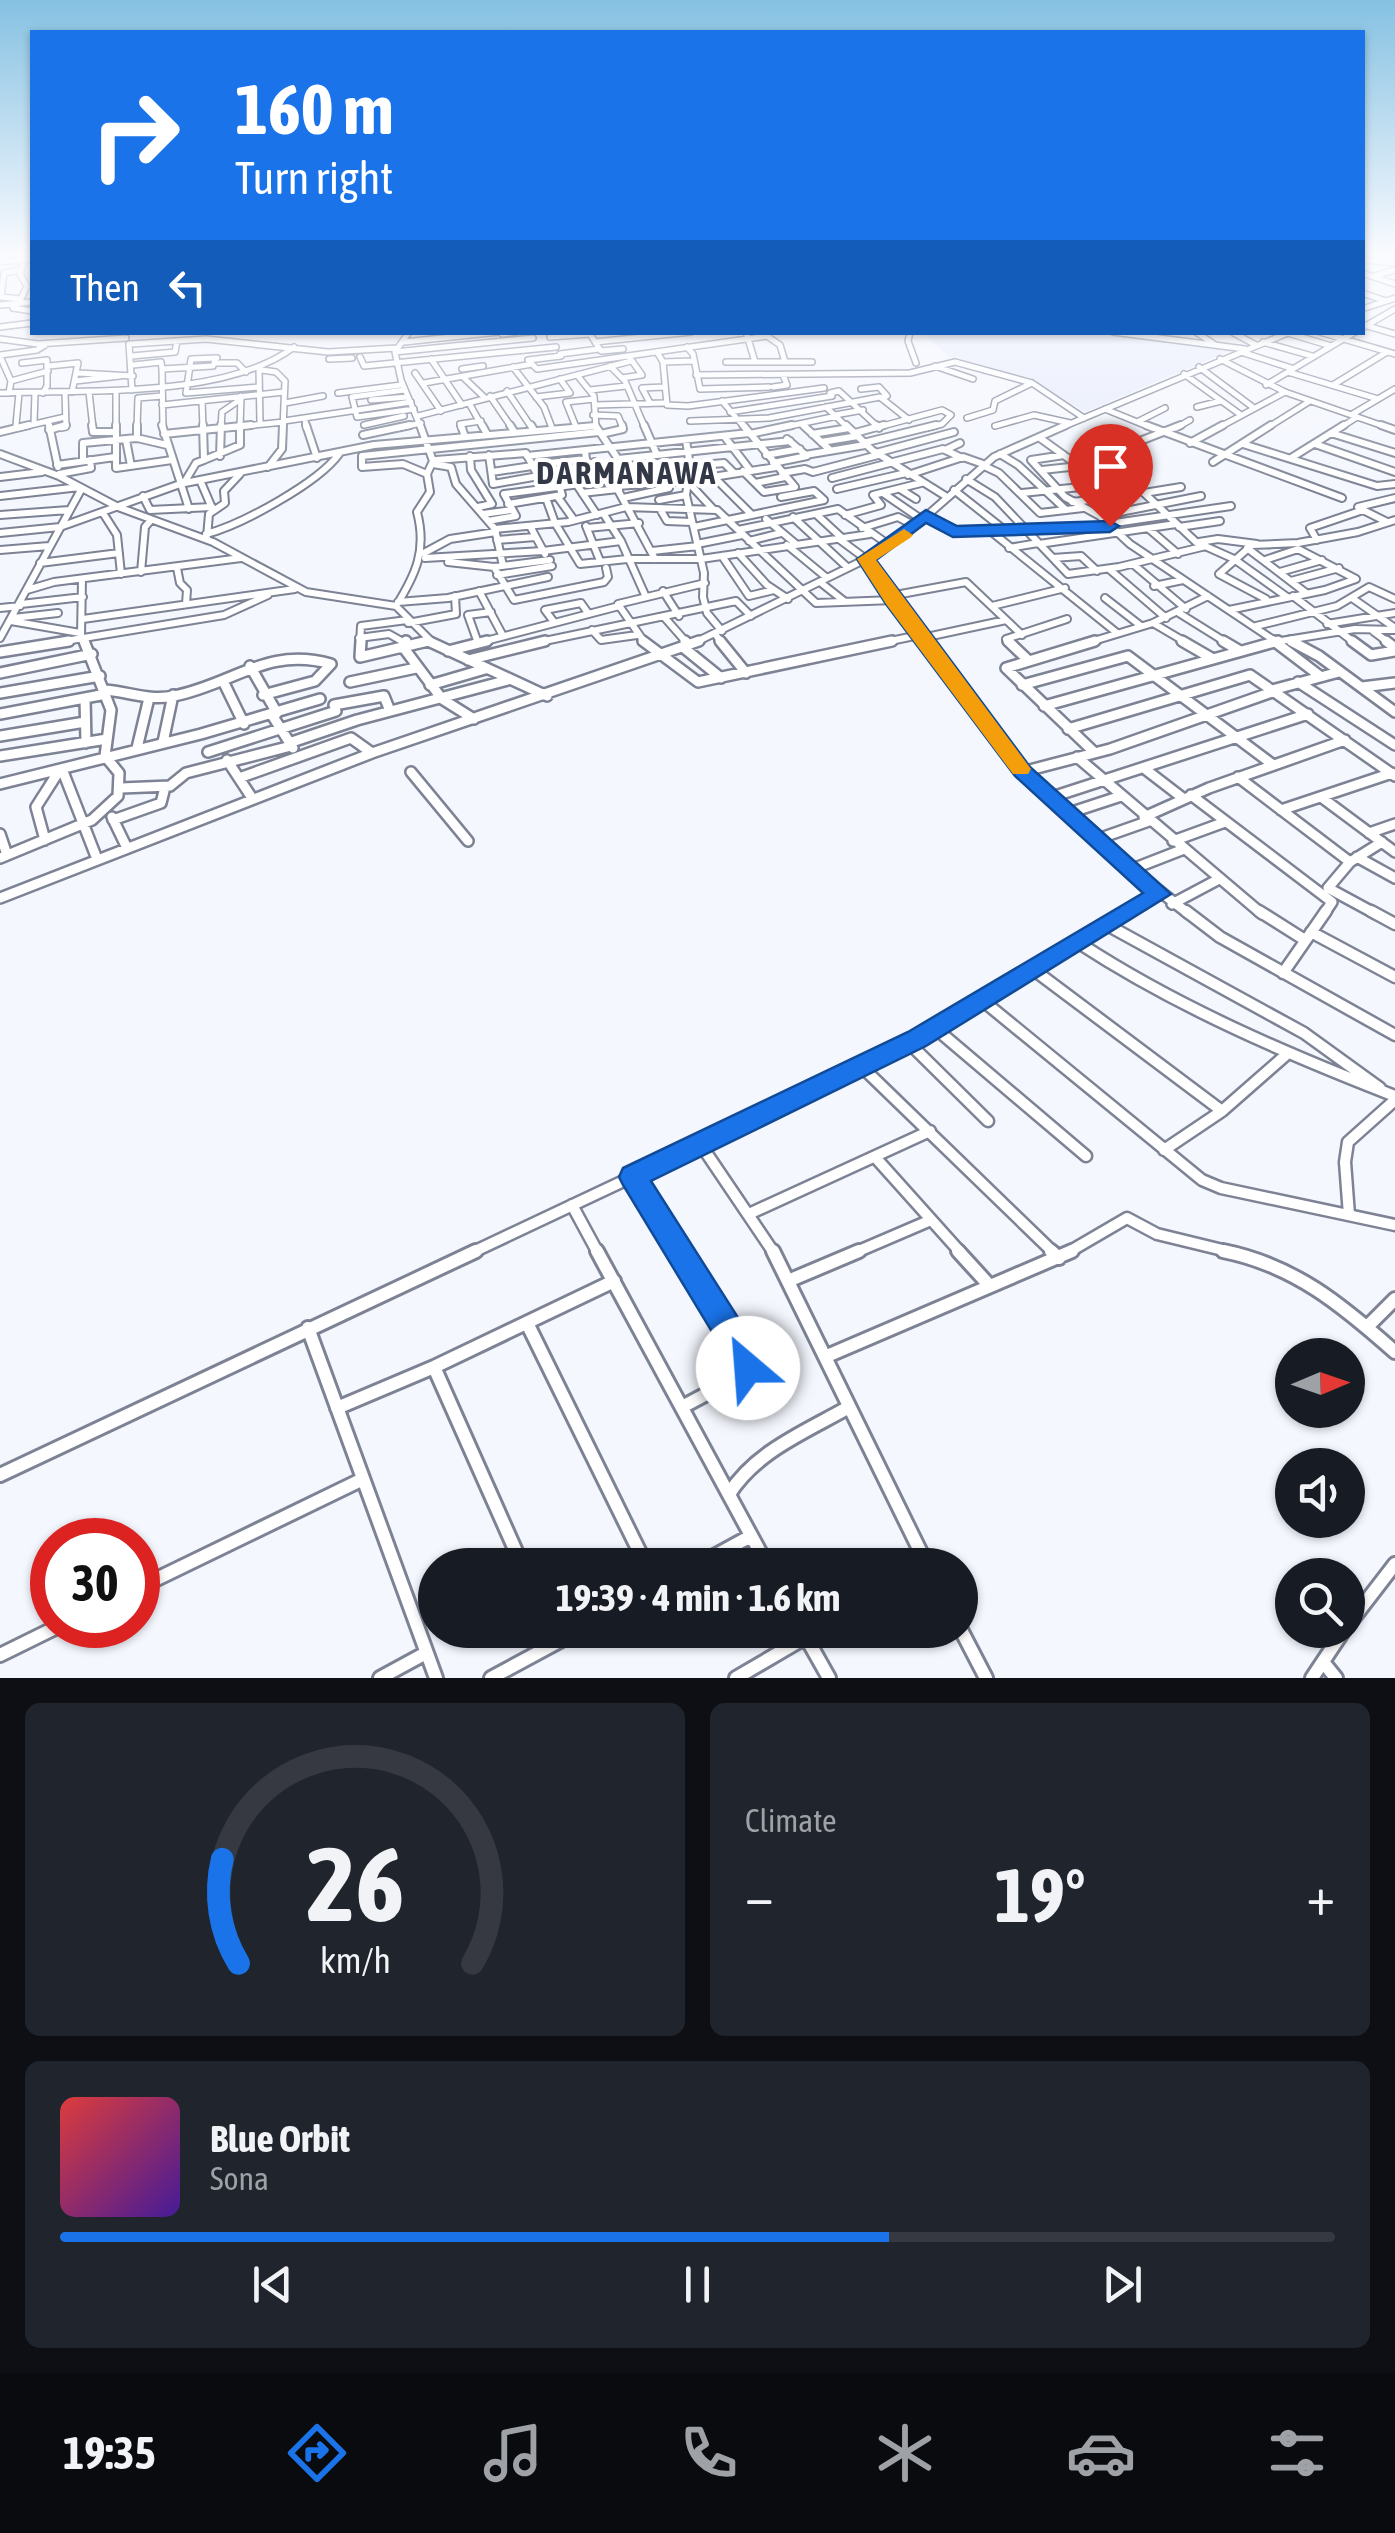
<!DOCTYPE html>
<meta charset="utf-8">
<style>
:root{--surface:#171b24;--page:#20242c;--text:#f1f3f6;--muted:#9ea1a6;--line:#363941;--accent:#1a73e8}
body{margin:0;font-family:"Asap Condensed",sans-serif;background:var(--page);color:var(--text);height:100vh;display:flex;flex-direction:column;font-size:38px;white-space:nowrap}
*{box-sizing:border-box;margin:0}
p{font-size:32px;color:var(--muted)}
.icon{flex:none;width:55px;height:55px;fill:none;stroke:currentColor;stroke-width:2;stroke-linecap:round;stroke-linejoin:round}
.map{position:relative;height:1678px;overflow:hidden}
.panel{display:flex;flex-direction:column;gap:25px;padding:25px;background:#0d0f14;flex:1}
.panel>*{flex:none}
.guide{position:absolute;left:30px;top:30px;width:1335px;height:305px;border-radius:0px;box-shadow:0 2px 8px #0004;background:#1a73e8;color:#fff;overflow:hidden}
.needle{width:65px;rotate:88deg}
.controls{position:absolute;left:1275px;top:1338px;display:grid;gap:20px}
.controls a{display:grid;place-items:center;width:90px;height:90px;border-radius:50%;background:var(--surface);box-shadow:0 2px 8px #0004;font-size:50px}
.speed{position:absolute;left:30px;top:1518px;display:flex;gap:20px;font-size:50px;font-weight:700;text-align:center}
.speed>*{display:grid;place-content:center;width:130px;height:130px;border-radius:50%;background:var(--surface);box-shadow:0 2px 8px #0004;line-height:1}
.speed .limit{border:15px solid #d22;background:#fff;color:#111}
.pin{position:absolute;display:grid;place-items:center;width:85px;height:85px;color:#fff;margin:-102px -42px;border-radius:50% 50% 50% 0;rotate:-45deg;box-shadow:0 0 10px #0007}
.pin .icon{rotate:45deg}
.me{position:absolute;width:110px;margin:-55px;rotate:333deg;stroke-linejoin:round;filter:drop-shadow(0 0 8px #0008)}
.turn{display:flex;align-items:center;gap:35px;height:210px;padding:0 40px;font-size:45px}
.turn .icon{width:130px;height:130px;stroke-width:2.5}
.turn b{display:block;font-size:70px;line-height:85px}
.then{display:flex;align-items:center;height:95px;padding:0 40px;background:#0003;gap:20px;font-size:38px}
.big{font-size:75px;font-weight:700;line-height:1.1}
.panel .tile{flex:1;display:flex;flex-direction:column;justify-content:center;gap:15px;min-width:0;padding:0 35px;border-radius:15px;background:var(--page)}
.panel .dial{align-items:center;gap:0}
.dial svg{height:260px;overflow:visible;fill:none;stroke:var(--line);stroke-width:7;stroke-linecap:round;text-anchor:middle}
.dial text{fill:var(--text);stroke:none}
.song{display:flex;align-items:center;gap:30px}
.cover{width:120px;height:120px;border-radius:15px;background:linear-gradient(135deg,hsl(0 70% 55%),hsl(260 70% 35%))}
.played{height:10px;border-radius:5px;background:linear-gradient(90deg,var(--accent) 65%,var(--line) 65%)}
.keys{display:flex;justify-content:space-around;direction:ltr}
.heat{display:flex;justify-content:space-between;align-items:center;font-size:55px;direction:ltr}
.panel .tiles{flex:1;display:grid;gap:25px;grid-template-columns:1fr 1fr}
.tile:last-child{grid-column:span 2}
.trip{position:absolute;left:418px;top:1548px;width:560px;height:100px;border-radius:50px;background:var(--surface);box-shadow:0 2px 8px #0004;font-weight:700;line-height:100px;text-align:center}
.tabs{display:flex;height:160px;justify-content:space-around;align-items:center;background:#090b0e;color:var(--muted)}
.tabs .icon{width:70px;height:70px}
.tabs .on{color:var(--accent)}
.tabs b{font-size:45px;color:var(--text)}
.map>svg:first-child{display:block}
.built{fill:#e7ecfc}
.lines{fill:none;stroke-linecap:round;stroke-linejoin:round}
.minor-far4-casing{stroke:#7d8394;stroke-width:8}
.minor-far3-casing{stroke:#7d8394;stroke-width:10}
.minor-far2-casing{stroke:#7d8394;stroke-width:14}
.minor-far1-casing{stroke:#7d8394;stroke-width:15}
.minor-casing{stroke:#7d8394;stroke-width:18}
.minor-far4{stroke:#fff;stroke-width:5}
.minor-far3{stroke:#fff;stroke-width:6}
.minor-far2{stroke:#fff;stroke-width:9}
.minor-far1{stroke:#fff;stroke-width:10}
.minor{stroke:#fff;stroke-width:12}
.route{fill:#1a73e8;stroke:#114b97;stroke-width:2.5}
.slow{fill:#f59e0b}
.labels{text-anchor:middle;stroke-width:8;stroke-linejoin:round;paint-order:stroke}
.far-district-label{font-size:32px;font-weight:bold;letter-spacing:2.5px;fill:#333847;stroke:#fff}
</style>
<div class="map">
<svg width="1395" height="1678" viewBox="0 0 1395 1678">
<rect width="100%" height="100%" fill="#f4f7fe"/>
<path class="built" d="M1105 332 1234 349 1085 412 1035 382 948 356 923 333Z"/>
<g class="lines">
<g class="minor-far4-casing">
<path id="minor-far4" d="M1362 260 1395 263
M0 262 32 259
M20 270 4 273 1 297 20 299
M1362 273 1395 284
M1374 276 1395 270
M1362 293 1386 301
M20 301 27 286 20 274 24 260
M0 305 32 302
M13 308 32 311
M1362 309 1395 298
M1364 325 1395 334
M0 327 32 323
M1362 328 1395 309
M409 332 395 352 401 380 421 428
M746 332 755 362
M910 332 908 341 916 363
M1113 332 1245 349
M1196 332 1214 344
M1232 332 1256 345
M1320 332 1395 354
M1288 333 1331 346
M502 334 516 332
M550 337 590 334 601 351 623 349
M0 339 38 344 126 338
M404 342 499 332
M595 342 691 332
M1263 342 1312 356
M129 344 132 390
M131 344 206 339 328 352 397 348
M687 347 693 354 700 389 769 387
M395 352 533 338
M657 352 663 362 667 405 688 406 824 388
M1241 352 1291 368
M560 354 599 349
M0 355 37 350 45 345
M0 356 11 381 9 393
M132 356 175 352 177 341
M360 357 364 366 556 347
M217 358 191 359 186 393 259 387
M329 359 352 358
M431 359 462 405
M1220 359 1285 392 1389 428
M528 360 561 356
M663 362 693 361
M726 362H812
M22 363 47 360V386L43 393
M214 363H237L246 372
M133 365 161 362 162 369 213 366
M49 366 78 363 72 392
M610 366 625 381 645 428
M935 366 973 379
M513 367 544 407 552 428
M1199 367 1254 408
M259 368 260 424
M162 369 163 428
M462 369 483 366
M262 370 276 372 285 381 283 428
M1288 372 1378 399
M78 373 133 376
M415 373 441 411
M1184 374 1241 415
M577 375 594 396 596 428
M696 375 910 373 955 362 1032 383 1084 418
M463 377 485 398
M622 378 642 375 630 358
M11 381 48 371
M75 381 120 376
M424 383 532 364 537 369 767 336 780 345 785 362
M1266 385 1355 332
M1333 385 1387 352
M773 387 787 385 783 375
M861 389 879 387 887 396 883 397
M404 390 352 397 357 417 414 409
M590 390 626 386
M116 391V428
M507 391 532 428
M89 392 93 428
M0 393C86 389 225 399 294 347
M338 393 401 385
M490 396 512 428
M536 397 570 393 560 379
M371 400 408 397
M202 401 203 428
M722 401 745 428
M285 403 323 396
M469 403 483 428
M650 403 642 388 664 387
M162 405 284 392
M595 405 664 403
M826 407 848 428
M1197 407 1221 401
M1105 409 1152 428
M730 412 832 396 830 393 839 391 879 428
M593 415 618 416 623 428
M835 415 863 410
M1351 415 1395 389
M418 416 631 361
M305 418 306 428
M967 418 993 410 995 401 1032 383
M48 421 49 428
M284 421 411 402
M690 421 769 418 880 397 909 420
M1139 421 1165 408
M34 423 35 393
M16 425 19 393
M364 425 404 416
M803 425 806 428
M995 426 1034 415 1070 423
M576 427 566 402 594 399
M18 428 65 417
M61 428 66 427 65 392
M137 428 138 398 162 396
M221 428 222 412 241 399
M226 428 284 422
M240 428 241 396
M398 428 421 423
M461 428 460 424 481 421
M574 428 595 426
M780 428 837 416
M875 428 942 410 951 415 942 424 926 428
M1060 428 1290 332
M1176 428 1190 420
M1218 428 1285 392
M1267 428 1310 401
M1340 428 1357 417"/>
</g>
<g class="minor-far3-casing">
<path id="minor-far3" d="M49 425 58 467
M92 425 93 432H115
M116 425V468L172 460
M162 425 189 509
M203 425 204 460 240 445V425
M306 425 317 458
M461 425 465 437
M482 425 487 434
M510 425 515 433
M531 425 534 430
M595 425 618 459 619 492 655 559
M644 425 657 455
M743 425 795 487 764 492 743 471
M803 425 830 450
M846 425 872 450 947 497
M876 425 879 428
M1146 425 1342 498
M1381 425 1395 430
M49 430 66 425
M0 432 29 425
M855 433 884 425
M1331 433 1395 453
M164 434 251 425
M601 434 623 429 622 425
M750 434 792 425
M812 434 849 428
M363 435 410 425
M724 436 750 470
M137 438V425
M1040 438 1079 466 1042 470
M126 440 131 466
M686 440 690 466 686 495 704 573 703 597 707 613 722 631
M1140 441 1181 425
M821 442 858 436
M863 443 936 425
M1190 443 1223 425
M1243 444 1377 486 1395 484
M1315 444 1395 472
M945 450 960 443
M876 453 954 432
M0 454 59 476 118 507 213 542 306 592 396 606 433 643
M1000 454 1018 465 1066 510
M489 455 493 484 556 473
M766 455 800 449
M805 455 865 445
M1064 455 1031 460 1065 497 1100 516 1130 544 1278 643
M220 456 221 425
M470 456 471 470 492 504 478 507
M527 456 749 433
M1291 458 1344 425
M618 459 790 441
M436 460 526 453 538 476
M83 461V443L137 438 167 445
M594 462 598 479
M1213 462 1271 425
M773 463 807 456 787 439
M433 464 451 467 456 484 495 529 503 566
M57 465 115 457
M531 465 586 459 585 451
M982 465 999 473 1040 513 1083 508
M690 466 724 463 734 473
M268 467 282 449 283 425
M1070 467 1083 474 1122 472 1196 542 1234 559 1287 597
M492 472 532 466
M782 473 805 469 813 472 878 455
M59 474 91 468 90 460
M427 474 403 464 362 467V456L599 432
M648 474 690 468
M908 475 963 457 983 464
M0 477 42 472
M714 477 752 515
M832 478 943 449 962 458
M966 479 995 497 1068 574 1119 567 1206 546
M200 480 212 508
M575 482 597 515
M688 482 713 509
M184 483 196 463 204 460
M755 483 785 477
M617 486 688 481 776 467
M837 489 906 473
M900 489 916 499
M954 490 1002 528
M582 493 618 489
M883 493 921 519
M1022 493 1130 482
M1144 493 1181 487
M0 496 80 487
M143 496 150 510 212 507
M557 496 574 520
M546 498 555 523 580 564 627 559H701L870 534
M623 498 669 488
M659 500 686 495
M1072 502 1099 499 1116 512
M508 504 562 495 559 485
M660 509 667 521 692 522
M1363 510 1387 522
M103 513 117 535 121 574
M603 513 621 541 645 595
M483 514 512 510
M816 514 843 539
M0 515 69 510
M845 515 881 505 873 495 921 483
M926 515 953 532 1110 527
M1100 516 1201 496
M793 517 847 567
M766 519 796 544
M488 521 516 516 504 494 618 479
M1108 524 1231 506
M530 526 545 554
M586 526 600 561
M694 527 824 500 814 491 781 497
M1179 527 1220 521
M587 528 639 523
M862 528 898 517 915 526
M495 529 568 522 626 507 717 510 816 603 893 600
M988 529 1117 633
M1149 529 1178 554
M738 530 838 509 889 545
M0 533 60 527 180 484 374 445 595 426
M206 534C241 525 318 483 339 454
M207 537 209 514 225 503 224 491 240 474
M497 540 535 537
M1317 540 1310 528 1363 510 1358 507 1395 498
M749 541 781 533
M1199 542 1218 539 1257 544
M697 544 742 535
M1039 544 1176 524
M787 545 827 578
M1009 548 1038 543
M1247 548 1306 593
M0 550 49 546
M652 551 698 546
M424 553 450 539 496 532
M738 553 767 585 788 599
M722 556 749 596 774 590
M425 558 543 551 621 541
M1053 558 1081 556 1097 571
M448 562 494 567 550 560
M40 563 119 553
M1133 564 1186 609
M494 567 514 600 604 582 608 577 606 568
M177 568 180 583 187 590 186 604
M1109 569 1166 618
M141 572 145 527 151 520
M1280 572 1322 560
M497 575 552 566
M82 579 81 636 85 643
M1291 581 1339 568
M820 582 844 601
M1154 586 1183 580
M27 590 54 582 241 558
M479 591 503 636
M663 591 679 616
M890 596 966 582 1022 635
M1293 596 1355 643
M1105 598 1141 626
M1352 598 1395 628
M1266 599 1219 574 1252 545 1298 543 1358 532 1395 520
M398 602 448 598 548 577
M21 604 83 597
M396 606C416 574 427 550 417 512L430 492 427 474 433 461 420 425
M992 606 1065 588
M0 608 20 606
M1229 610 1325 590 1356 579 1298 549 1265 560
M1179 613 1227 643
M13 618 58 613
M665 618 687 643
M83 619 295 589
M11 621 80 633
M554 622 545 610 581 603 588 613
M408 623 456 614 455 596
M1153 623 1187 643
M1327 624 1395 613
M1256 626 1337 606 1369 587 1395 599
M592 630 601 640 637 635
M1373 631 1389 643
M715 634 722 643
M0 638 82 488
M359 638 389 634 405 643
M922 638 1006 620
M1290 640 1296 643
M53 643 224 615 268 595
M360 643 361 626 407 620
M419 643 428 641
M478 643 468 615 491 612
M478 643 619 606
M535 643 736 601 751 616
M645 643 618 604 705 583
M694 643 866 559 839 539
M881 643 919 635
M925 643 866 559 907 533 994 457 1066 425
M1010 643 1006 639 1067 619
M1087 643 1153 623 1208 596
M1268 643 1355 629 1395 630"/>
</g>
<g class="minor-far2-casing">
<path id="minor-far2" d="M361 641 360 657 428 641
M406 641 403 647 442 699 474 719
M428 641 547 696
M643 641 698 682 892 641
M685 641 689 645
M720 641 746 673
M924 641 1022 772 1104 848 1189 914
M1008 641 1028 660
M1182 641 1213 659
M1223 641 1240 651
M1274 641 1320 676
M1291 641 1319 656 1395 712
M1352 641 1371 655 1395 651
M1386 641 1395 648
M684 648 721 678
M448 651 487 641
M0 652 69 641
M468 660 545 641
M250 666 277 713
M0 673 92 654
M350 682 416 668
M1298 682 1395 745
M224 683 244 724
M430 685 485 669
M1022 685 1128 656 1272 764
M1362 687 1395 683
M105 690C130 692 149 701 174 696 234 684 267 646 331 664L315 681 263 695
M1272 690 1339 672
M0 693 100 676
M85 698 86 743
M334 705 384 696 390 711
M1044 706 1278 641
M0 714 106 694
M272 715 293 748
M1068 729 1250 675 1395 776
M0 736 85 722
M163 742 173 695
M289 743 357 720 508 680
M137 748 149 698
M208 752 336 711
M1095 753 1006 668 1095 641
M0 756 107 739
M1077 757 1262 914
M227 760 252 798
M62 769 97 859
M1145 769 1184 799
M411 772 468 841
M1022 772 1110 749 1275 691
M1238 777 1350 862
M239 778 351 738 372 753
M0 784 201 734 320 699
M121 788 170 786 186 773 291 746
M1191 795 1332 902
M1321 797 1395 852
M1049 798 1308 714
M1281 810 1392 773
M1066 814 1121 796
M112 817 127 848
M1144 817 1209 788 1345 740
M113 820 161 803 165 787
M1369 833 1395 824
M0 834 7 855
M45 840 36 807 59 771
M1095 840 1149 821
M1173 841 1225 822
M1357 857 1395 878
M0 858 92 820 118 796 119 773 105 756 111 710 84 641
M1130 870 1184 849
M0 898 372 753 699 641
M1172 904 1219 879
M1126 914 1159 894
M1324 914 1332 902
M1376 914 1328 888 1350 862 1382 842"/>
</g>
<g class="minor-far1-casing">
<path id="minor-far1" d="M1186 911 1220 937 1395 1035
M1259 911 1305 940
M1371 911 1395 924
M1109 926 1304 1033 1380 1088
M1311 932 1395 977
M1079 943C1177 1007 1287 1054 1395 1096
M1034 970 1222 1111
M1283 973 1326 911
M982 1000 1202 1180 1221 1188 1395 1225
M935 1028 1086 1156
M909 1043 988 1121
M862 1067 1054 1253
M701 1145 774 1253
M1164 1150 1222 1111 1287 1054
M875 1157 961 1253
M633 1177 680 1253
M572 1205 598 1253
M751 1213 930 1131
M1349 1215 1345 1162 1348 1142 1395 1100
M471 1253 846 1076 917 1039 1131 911
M854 1253 931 1220
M1067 1253 1127 1218 1157 1234 1235 1253"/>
</g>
<g class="minor-casing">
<path id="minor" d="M597 1251 767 1565
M679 1251 747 1360 742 1375 682 1407
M773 1251 927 1565
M958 1251 989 1285
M1051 1251 1059 1258
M1223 1251C1294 1265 1342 1305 1395 1352
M788 1281 859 1251
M527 1323 646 1565
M1367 1327 1395 1299
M308 1328 436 1678
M827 1356 1072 1251
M434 1367 522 1565
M337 1408 434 1367 614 1281
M0 1475 476 1251
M729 1494C756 1451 807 1431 849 1407
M698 1565 751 1536
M138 1588 363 1479
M1348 1625 1395 1564
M960 1628 986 1678
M802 1630 829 1678
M0 1655 61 1625
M1323 1662 1336 1678
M380 1678 426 1653
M491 1678 580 1630
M736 1678 806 1637
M1312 1678 1344 1630"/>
</g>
<use href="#minor-far4" class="minor-far4"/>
<use href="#minor-far3" class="minor-far3"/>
<use href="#minor-far2" class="minor-far2"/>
<use href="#minor-far1" class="minor-far1"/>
<use href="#minor" class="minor"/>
</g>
<linearGradient id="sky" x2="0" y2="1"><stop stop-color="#85c1e2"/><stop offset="0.52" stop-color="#fafbff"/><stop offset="1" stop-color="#fafbff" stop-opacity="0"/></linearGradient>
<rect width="1395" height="490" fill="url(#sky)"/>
<path class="route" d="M926 510 957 526 1110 521 1119 526 1110 532 953 537 926 523 876 560 1030 767 1171 894 926 1046 651 1181 758 1349 764 1368 759 1378 748 1383 736 1378 731 1363 623 1185 619 1177 623 1168 908 1032 1143 893 1015 776 886 604 857 559Z"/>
<path class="slow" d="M904 529 913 535 910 538 876 560 1028 765 1031 769 1028 774H1013L886 604 857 559Z"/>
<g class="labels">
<g class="far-district-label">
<text x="627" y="484">DARMANAWA</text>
</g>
</g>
</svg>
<div class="controls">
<a><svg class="needle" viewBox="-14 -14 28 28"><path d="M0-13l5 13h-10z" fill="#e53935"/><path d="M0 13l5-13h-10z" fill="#9ea1a6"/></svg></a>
<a><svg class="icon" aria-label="sound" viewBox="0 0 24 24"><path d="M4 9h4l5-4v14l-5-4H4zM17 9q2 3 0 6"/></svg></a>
<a><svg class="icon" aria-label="search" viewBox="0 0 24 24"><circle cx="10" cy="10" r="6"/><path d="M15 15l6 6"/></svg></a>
</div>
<div class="speed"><div class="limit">30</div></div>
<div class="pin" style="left:1110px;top:526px;background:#d93025"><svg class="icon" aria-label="arrive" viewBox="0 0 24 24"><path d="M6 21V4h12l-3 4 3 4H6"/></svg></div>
<svg class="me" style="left:748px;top:1368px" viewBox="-20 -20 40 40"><circle r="19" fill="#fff"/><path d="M0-13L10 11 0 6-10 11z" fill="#1a73e8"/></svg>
<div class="trip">19:39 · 4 min · 1.6 km</div>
<div class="guide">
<div class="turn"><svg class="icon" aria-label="right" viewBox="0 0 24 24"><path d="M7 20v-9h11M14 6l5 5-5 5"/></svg><div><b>160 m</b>Turn right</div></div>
<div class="then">Then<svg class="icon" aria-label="left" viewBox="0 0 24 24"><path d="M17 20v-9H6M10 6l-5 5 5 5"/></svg></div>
</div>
</div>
<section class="panel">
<div class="tiles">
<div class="tile dial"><svg viewBox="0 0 100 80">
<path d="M14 69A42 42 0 1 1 86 69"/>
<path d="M14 69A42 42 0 0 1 9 37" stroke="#1a73e8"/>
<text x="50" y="56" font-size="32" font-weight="700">26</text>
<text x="50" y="72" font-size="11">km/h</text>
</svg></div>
<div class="tile"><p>Climate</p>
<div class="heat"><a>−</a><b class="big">19°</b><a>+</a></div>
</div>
<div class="tile">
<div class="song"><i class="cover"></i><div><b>Blue Orbit</b><p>Sona</p></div></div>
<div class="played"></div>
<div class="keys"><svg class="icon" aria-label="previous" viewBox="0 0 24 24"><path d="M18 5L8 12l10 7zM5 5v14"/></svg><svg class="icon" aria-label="pause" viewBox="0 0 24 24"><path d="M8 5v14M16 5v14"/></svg><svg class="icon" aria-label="next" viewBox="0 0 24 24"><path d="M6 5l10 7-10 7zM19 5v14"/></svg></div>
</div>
</div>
</section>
<nav class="tabs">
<b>19:35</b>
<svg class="icon on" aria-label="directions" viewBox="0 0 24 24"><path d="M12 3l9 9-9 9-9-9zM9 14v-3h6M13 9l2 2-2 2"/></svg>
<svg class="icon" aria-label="music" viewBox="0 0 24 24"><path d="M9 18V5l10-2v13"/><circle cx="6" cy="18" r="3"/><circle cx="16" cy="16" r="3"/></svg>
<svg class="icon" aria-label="phone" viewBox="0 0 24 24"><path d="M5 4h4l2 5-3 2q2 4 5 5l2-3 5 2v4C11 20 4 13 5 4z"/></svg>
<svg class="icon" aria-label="climate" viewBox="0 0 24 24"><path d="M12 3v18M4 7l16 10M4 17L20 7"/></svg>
<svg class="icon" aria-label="car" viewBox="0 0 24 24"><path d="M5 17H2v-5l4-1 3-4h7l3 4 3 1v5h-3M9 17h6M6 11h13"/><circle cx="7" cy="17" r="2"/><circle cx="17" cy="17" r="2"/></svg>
<svg class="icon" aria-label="filters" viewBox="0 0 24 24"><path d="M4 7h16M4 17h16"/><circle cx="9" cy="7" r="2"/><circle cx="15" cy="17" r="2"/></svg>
</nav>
